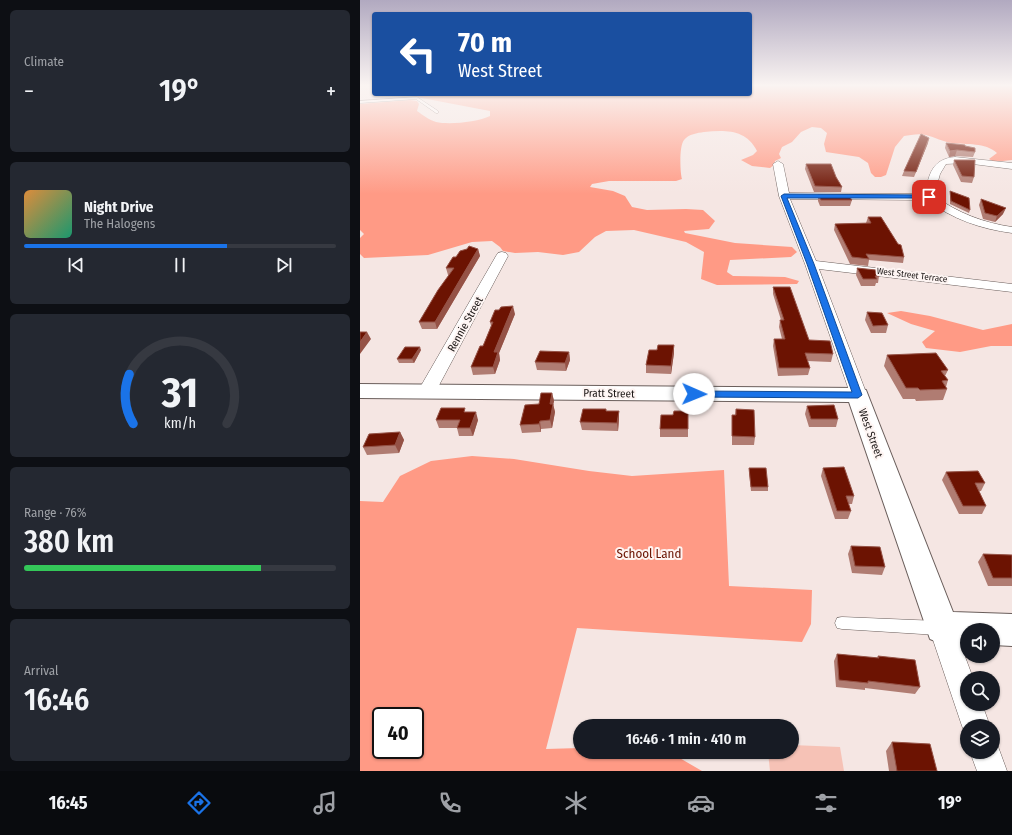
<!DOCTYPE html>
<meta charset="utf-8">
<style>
:root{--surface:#171b24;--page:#242831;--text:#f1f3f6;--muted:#9ea1a6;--line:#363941;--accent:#1a73e8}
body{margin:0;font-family:"Fira Sans Condensed",sans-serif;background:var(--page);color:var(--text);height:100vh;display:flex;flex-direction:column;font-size:15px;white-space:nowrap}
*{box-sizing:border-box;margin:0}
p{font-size:13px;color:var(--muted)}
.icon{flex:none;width:22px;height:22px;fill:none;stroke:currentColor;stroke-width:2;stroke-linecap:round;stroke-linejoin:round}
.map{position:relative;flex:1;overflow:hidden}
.details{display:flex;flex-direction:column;gap:10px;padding:10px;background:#0d0f14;width:360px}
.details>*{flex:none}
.hud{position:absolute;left:12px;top:12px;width:380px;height:84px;border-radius:4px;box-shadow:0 1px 3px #0004;background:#1a4fa0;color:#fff;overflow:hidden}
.controls{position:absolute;left:600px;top:623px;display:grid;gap:8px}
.controls a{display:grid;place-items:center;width:40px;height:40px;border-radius:50%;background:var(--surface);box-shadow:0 1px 3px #0004;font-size:20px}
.speed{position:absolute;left:12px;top:707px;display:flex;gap:8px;font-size:20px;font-weight:700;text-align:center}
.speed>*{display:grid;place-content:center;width:52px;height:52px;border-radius:50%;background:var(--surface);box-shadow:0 1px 3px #0004;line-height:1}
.speed .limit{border:2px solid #111;border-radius:6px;background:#fff;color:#111}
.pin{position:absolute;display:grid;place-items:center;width:34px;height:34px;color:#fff;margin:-17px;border-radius:8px;box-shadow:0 2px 6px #0006}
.me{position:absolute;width:44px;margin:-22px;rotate:91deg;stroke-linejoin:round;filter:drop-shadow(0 0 3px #0008)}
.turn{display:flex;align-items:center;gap:14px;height:84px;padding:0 20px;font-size:18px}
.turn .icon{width:52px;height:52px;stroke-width:2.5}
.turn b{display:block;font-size:28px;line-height:34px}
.big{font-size:30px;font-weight:600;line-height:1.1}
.details .widget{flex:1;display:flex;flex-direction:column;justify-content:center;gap:6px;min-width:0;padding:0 14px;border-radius:6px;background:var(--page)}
.details .dial{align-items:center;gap:0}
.dial svg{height:104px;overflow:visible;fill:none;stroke:var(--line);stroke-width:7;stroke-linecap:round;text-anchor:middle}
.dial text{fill:var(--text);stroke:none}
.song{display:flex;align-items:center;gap:12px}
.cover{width:48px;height:48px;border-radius:6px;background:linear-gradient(135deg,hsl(30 70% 55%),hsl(160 70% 35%))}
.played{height:4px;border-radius:2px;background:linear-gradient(90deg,var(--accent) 65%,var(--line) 65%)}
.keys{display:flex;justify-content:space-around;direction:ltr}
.heat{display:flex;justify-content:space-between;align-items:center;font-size:22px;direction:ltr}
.charge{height:6px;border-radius:3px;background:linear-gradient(90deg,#34c759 76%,var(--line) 0)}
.trip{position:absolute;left:213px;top:719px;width:226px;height:40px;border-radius:20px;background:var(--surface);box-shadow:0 1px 3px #0004;font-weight:600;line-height:40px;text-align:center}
.dock{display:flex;height:64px;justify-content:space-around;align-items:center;background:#090b0e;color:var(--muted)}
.dock .icon{width:28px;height:28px}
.dock .current{color:var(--accent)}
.dock b{font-size:18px;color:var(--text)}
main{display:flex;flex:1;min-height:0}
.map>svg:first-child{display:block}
.green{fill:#f6c2b6}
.forest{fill:#ff9a85;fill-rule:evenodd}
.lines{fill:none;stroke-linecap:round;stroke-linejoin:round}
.lane-casing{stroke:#6a5e5b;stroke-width:1}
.street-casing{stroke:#6a5e5b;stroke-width:1}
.secondary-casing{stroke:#6a5e5b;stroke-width:2}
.lane{fill:#fff;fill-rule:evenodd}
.street{fill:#fff;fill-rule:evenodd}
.secondary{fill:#fff;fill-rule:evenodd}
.wall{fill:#b07c72}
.shaded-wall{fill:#955246}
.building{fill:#6c1302;stroke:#955246}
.route{fill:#1a73e8;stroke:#114b97}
.labels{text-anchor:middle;stroke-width:4;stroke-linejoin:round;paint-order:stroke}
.far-street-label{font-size:9px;fill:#1b1615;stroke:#fef5f3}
.street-label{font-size:11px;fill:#1b1615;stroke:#fef5f3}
.near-park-label{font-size:13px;fill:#6d1504;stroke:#fef5f3}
</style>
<main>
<section class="details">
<div class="widget"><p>Climate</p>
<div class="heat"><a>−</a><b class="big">19°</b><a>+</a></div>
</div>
<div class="widget">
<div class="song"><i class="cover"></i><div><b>Night Drive</b><p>The Halogens</p></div></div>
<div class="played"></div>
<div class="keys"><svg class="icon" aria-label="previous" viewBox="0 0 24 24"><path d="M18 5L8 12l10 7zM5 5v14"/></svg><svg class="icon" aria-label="pause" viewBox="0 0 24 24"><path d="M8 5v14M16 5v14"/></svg><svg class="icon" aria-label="next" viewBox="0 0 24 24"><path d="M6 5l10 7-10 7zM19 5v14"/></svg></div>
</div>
<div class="widget dial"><svg viewBox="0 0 100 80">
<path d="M14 69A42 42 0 1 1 86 69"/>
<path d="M14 69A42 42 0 0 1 11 31" stroke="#1a73e8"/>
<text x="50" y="56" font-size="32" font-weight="700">31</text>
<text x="50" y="72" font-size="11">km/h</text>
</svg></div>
<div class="widget"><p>Range · 76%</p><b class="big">380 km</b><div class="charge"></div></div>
<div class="widget"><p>Arrival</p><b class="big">16:46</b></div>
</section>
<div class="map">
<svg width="652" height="771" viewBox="0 0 652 771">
<rect width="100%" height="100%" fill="#f5e6e3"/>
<path class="green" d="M432 745 480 747 484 771H410L408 752H432Z"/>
<path class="forest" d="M390 86H652V160L634 162 629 159 637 153C625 142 607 145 592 143 583 142 575 137 566 135 559 133 550 135 544 136L535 147 526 175 521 177H515L511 173 508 163 499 157 466 152 464 144 467 133 461 128 452 127 441 132 432 142 422 147 419 154 421 158 415 161 414 165 410 168 392 166 381 160 393 155 397 151C386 129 365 130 344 132 337 133 329 134 324 140 319 146 320 172 322 179L316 181H249L232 184 230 187 253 191 265 196 272 207 287 210 326 209 343 210 355 221 349 229 324 231 325 233 375 243 432 247 437 252 431 257 370 260 367 272 373 276 425 277 439 281 437 284 357 285 341 279 344 252 326 242 274 230 246 231 235 237 219 252 203 255 178 252 155 253 143 251 140 247 132 241 112 242 68 255 4 258 0 254V238L4 234 0 230V104L50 100 57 101 59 104 57 111C63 115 69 120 76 122 89 125 118 122 130 116V111L41 94H390Z
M541 311 570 316 623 330 652 324V346H631L600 352 566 348 562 342 575 331 551 324 527 313Z
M112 456 154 459 229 471 272 476 364 470 369 586 452 590 451 624 442 642 217 628 186 749 220 748V752L311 753 342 771H0V501L23 502 40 476 71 461ZM21 716H55V750H21Z"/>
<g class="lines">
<g class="lane-casing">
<path id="lane" d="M57 97 78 111V113H76L56 99 0 103V101Z
M482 617 578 621 583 623 585 628 583 633 578 635 482 629 477 628 475 623 477 618Z"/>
</g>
<g class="street-casing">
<path id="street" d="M595 157 652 163V169L605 163 586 164 580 174 574 196C598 213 624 223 652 227V233C621 229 592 219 567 200L430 199 456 261 652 284V292L459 269 507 395 504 399 498 401 492 399 445 264 419 196 413 164 418 161 423 164 429 193 565 194C569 174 572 159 595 157Z
M142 252 146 253 148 256 76 391 73 395 67 397 61 395 58 391 136 256 138 253Z
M582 616 591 619 613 678H607V704H622L630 726H607V737L602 726 569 628 573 619Z
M633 740 636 741 647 771H617L610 752H633Z"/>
</g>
<g class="secondary-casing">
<path id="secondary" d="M0 384 498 388 506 390 593 612 652 614V646L633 645V630H607V645L582 644 570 639 489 402 0 398Z"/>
</g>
<use href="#lane" class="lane"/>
<use href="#street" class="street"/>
<use href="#secondary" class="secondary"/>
</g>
<path class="wall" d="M568 143 554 177 542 176 544 171Z
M586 143 615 152 613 157 595 156 589 157 585 148Z
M594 160 614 177 612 183 601 182 593 165Z
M446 164 476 177 482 187 481 192H454L445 169Z
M590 191 610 210 609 213 590 204Z
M458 195 492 200 490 206H460L458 201Z
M621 199 643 214 635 222 623 219 619 205Z
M508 217 544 257 543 263 509 260 508 266 490 264 474 230 475 224 506 223Z
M118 249 120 256 77 329H62L59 322 89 275H88L86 268 96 257Z
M497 268 519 276 518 283H516L515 286H501L496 275Z
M413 287 449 340 473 354 471 362 447 361 450 368 448 375 418 376 413 346 414 339H422L419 327 420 320H421L413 294Z
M507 312 528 325 526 333H511L505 320Z
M155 314 139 353 140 360 135 374 113 375 111 367 123 346 131 326 130 322Z
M314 345V353L311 374 286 373V365L297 350Z
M61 350 54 363H39L37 359Z
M209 352 210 360 206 371 177 370 175 362Z
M527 355 588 370 585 376 588 380 586 387 587 389 583 400 556 401 555 399H543L524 366Z
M192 393 194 401 193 404 195 412 192 428 181 429V432L162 433 160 425 179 404Z
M447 406 478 419 476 427H449L445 414Z
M246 409V411H259V419L258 431 222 430 220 422Z
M376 409 395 437 394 445H372V415H375Z
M328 411V437H300V429L313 415Z
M106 412 118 420 113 436H99L97 428H79L76 420Z
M40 432 44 440 39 453 7 455 3 447Z
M389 468 408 487V491H391L389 472Z
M463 468 494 496 492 504H488L491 511 488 519H475L461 476Z
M586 472 625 483 621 491H619L626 506 622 514H599L582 480Z
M491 546 525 567 522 575 492 573 488 554Z
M623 554 652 555V586H628L618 562Z
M477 654 517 658 518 656 560 687 555 694 505 688V690L476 687 474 661Z
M532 742 577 771H529L526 751Z"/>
<path class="shaded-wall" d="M569 138 568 143 554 177 556 172Z
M597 150 595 156 589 157 590 151Z
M646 208 643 214 635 222 637 216Z
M118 249 120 256 77 329 75 322Z
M153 306 155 314 139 353 140 360 135 374 133 367 134 352Z
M7 332 11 339 0 354V342Z
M314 345V353L311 374V366Z
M60 347 61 350 54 363 52 359Z
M209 352 210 360 206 371 205 363Z
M192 393 194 401 192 412 190 404Z
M193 404 195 412 192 428 190 420Z
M259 411V419L258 431 257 423Z
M116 412 118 420 113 436 110 428Z
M180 421 181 429V432L179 424Z
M40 432 44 440 39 453 35 445Z"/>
<path class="building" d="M561 134 569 138 556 172 544 171Z
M586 143 605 145V146L615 148V152L597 150 590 151Z
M594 160H615L614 177 602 176Z
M446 164H471L476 177 482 187 455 186Z
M590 191 609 198 610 210 591 201Z
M458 195H488L492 200H461Z
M621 199 646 208 637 216 625 213Z
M508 217H521L538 244 541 245 544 257 506 254 509 259 492 257 475 224 511 223Z
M109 246 118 249 75 322H59L78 290 94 268H86L93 257H96L100 251 107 249Z
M497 268 516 270 519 276H515L517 279H503Z
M413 287H430L449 340 470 341 473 354 445 353 450 368H419L414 339H425L420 320H424Z
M153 306 134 352H138L133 367H111L120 346H123L133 322H130L135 310H139L141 307Z
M507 312 522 313 528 325 513 326Z
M0 332H7L0 342Z
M298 345H314L311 366 286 365 289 350H297Z
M45 347H60L52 359H37Z
M180 351 209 352 205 363 175 362Z
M576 353 588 370 581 371 588 380 582 381 587 389 560 390 558 388H546L527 355Z
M181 393H192L190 404H193L190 420 180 421 179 424 160 425 165 405 179 404Z
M474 405 478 419H451L447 406Z
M81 408H105L104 412H116L110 428H97L100 420H76Z
M223 409H246V411H259L257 423 220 422Z
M376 409 394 410 395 437 372 436V415H376Z
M314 411H328V429H300L301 415H313Z
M40 432 35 445 3 447 9 434Z
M484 467 494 496H486L491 511H477L463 468Z
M389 468H406L408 487H391Z
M618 471 625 483H615L626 506H603L586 472Z
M491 546 520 547 525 567 495 566Z
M623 554 652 555V578H633Z
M477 654 519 658 518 656 555 660 560 687 508 681V683L479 680Z
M532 742 570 744 577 771H537Z"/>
<linearGradient id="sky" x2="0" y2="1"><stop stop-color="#b1a9c0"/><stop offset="0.44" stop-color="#faf4f2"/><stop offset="1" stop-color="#faf4f2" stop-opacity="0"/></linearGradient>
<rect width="652" height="194" fill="url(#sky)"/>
<path class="route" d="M424 194 569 195 572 197 569 198H427L454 264 502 395 498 398 330 397 329 394 334 391 492 392 447 264 421 196Z"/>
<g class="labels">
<g class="far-street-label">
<text transform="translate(552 275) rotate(7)" y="3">West Street Terrace</text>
</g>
<g class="street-label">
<text transform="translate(105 324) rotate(-61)" y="4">Rennie Street</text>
<text transform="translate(249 393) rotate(1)" y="4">Pratt Street</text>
<text transform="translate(511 433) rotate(70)" y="4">West Street</text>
</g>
<g class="near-park-label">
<text x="289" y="558">School Land</text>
</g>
</g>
</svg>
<div class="controls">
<a><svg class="icon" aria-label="sound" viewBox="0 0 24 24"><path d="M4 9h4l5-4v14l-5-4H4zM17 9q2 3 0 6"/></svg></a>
<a><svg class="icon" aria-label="search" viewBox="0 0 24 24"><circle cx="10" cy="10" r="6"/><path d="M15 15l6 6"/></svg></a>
<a><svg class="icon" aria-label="layers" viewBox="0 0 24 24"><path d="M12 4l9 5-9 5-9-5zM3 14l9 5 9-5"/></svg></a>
</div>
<div class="speed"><div class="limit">40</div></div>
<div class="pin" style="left:569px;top:197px;background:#d93025"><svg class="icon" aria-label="arrive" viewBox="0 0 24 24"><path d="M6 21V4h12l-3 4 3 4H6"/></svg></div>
<svg class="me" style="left:334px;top:394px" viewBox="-20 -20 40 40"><circle r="19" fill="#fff"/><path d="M0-13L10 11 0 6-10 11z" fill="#1a73e8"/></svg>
<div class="trip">16:46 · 1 min · 410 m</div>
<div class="hud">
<div class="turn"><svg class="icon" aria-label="left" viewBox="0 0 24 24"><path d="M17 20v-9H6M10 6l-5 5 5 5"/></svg><div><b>70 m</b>West Street</div></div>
</div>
</div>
</main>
<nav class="dock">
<b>16:45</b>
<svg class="icon current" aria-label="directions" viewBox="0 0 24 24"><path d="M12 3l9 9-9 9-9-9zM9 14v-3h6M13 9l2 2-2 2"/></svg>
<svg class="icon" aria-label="music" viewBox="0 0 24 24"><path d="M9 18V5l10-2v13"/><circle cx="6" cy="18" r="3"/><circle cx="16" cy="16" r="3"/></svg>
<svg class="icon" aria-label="phone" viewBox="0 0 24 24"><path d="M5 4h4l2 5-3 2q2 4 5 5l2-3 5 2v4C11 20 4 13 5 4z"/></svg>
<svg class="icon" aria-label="climate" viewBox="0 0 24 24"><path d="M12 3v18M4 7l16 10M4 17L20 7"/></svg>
<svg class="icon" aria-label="car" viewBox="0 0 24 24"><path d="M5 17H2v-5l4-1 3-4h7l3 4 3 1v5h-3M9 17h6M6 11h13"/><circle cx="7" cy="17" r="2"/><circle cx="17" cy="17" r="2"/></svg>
<svg class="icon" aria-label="filters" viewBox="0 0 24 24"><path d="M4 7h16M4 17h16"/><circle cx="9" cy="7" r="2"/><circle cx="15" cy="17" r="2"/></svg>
<b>19°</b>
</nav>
